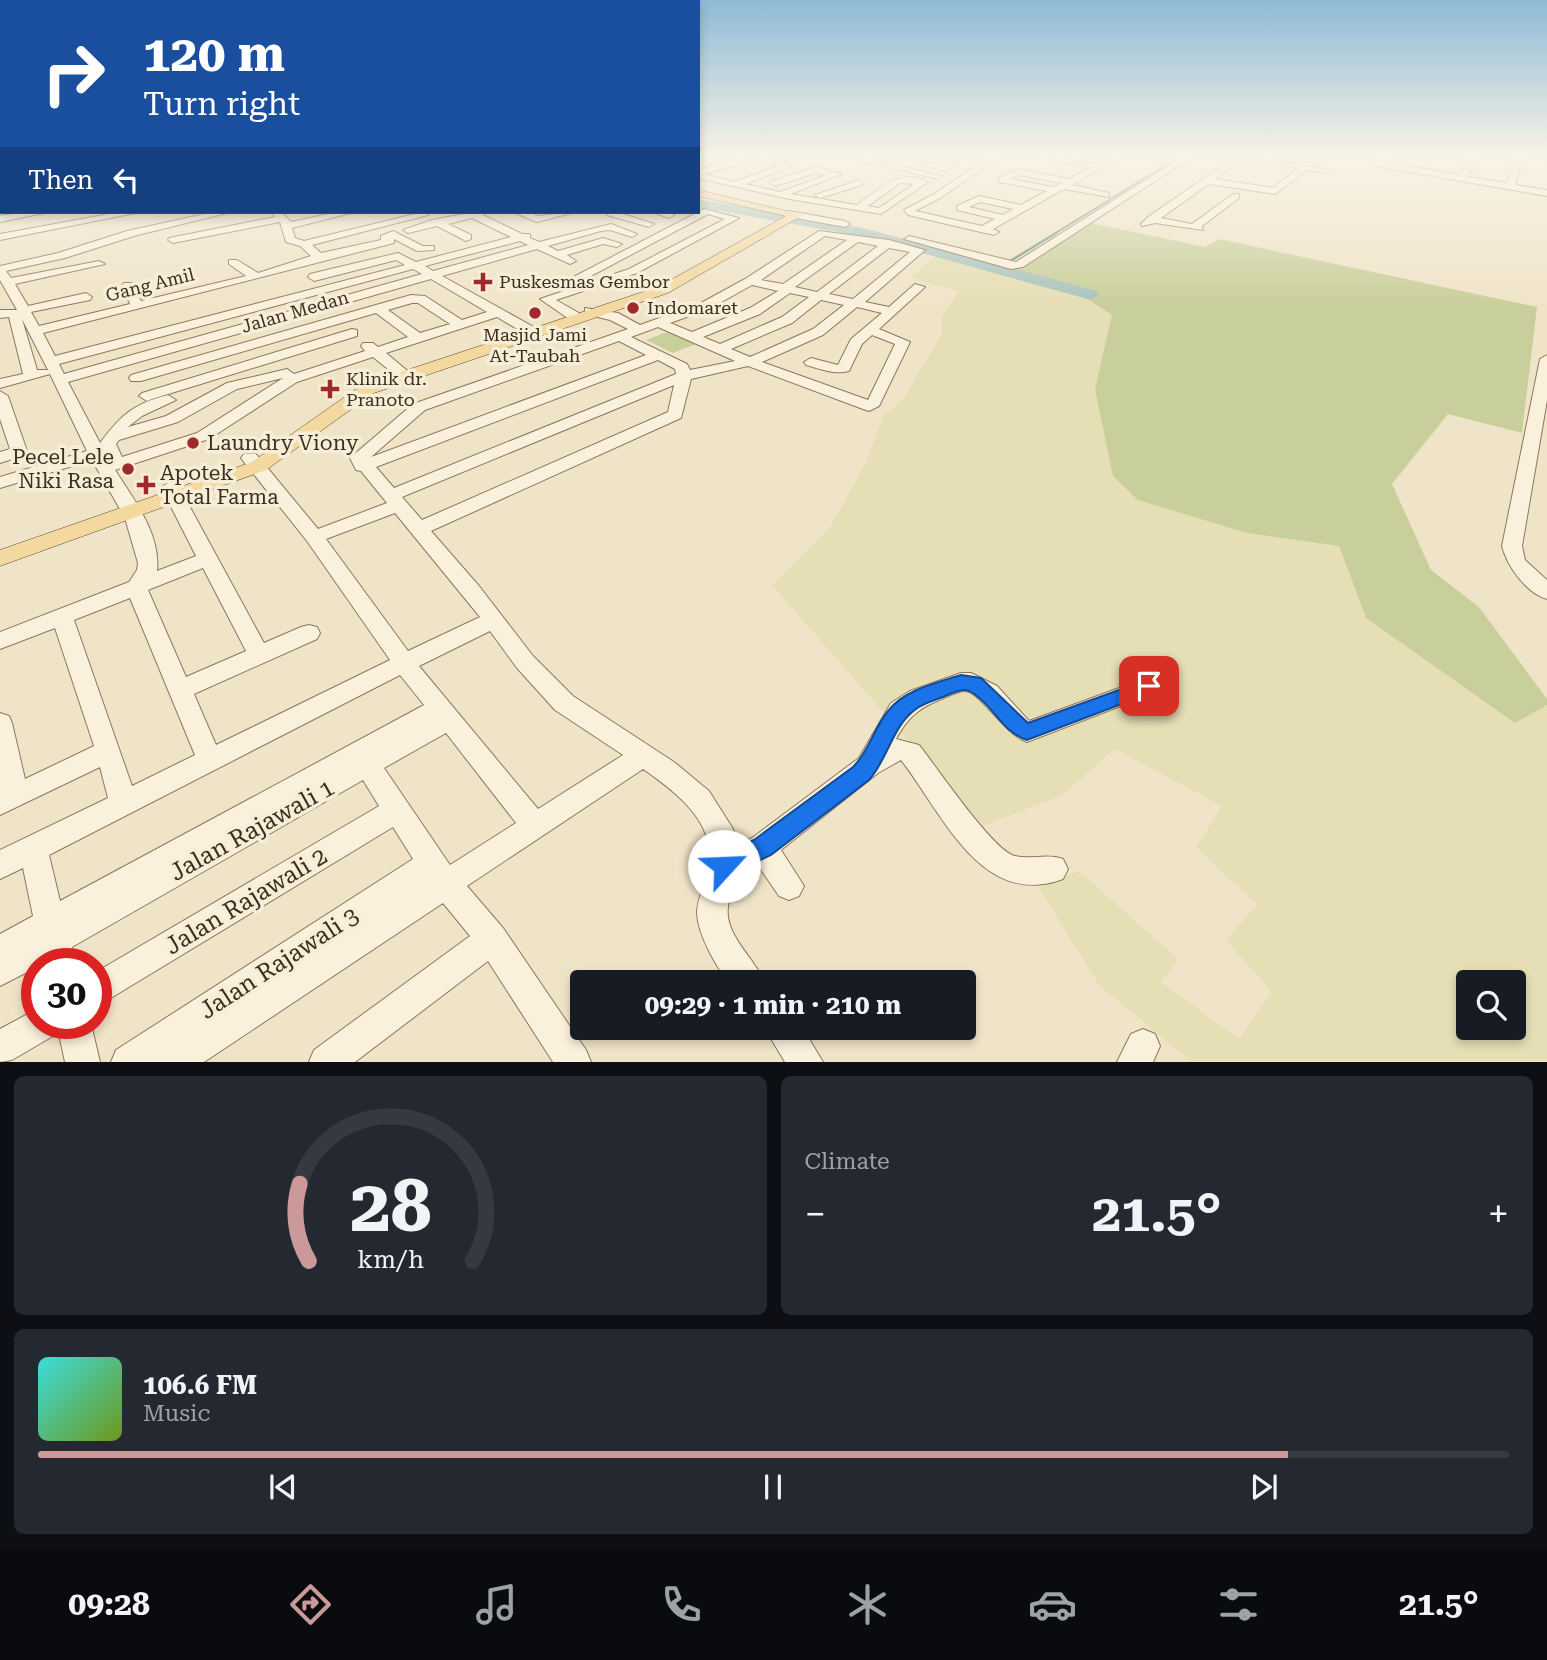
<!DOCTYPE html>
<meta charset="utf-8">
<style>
:root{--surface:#171b24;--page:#242831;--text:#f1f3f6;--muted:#9ea1a6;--line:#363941;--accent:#cc999b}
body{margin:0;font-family:"Roboto Serif",serif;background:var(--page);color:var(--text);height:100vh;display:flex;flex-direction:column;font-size:26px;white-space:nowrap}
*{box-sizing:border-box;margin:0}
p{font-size:23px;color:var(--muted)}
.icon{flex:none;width:38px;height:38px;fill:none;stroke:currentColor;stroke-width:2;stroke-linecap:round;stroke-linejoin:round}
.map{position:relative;height:1062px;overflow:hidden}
.sheet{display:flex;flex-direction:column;gap:14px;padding:14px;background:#0d0f14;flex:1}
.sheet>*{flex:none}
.banner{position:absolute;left:0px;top:0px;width:700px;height:214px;box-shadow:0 4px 10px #0003;background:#1a4fa0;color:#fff;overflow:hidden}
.buttons{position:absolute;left:1456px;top:970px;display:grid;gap:14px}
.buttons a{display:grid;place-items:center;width:70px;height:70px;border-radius:7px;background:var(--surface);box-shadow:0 4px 10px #0003;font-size:35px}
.speed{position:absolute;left:21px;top:948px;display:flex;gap:14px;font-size:35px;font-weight:700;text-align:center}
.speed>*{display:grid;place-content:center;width:91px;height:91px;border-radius:50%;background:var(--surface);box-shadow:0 4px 10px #0003;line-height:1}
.speed .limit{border:10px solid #d22;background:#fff;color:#111}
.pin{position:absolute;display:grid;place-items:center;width:60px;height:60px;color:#fff;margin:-30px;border-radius:14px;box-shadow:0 4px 10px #0006}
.me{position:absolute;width:77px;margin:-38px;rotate:65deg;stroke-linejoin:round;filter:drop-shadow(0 0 5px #0008)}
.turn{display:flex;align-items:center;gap:24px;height:147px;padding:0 28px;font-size:32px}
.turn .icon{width:91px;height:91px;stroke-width:2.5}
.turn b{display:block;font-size:49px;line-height:60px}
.then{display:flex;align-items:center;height:66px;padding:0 28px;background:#0003;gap:14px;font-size:26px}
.big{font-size:52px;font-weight:700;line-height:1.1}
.sheet .widget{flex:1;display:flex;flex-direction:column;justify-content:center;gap:10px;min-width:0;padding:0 24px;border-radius:10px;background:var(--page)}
.sheet .dial{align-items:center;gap:0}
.dial svg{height:182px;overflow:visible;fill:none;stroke:var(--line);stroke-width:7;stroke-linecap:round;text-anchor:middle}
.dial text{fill:var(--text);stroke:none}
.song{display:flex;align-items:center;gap:21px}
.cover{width:84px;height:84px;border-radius:10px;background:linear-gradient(135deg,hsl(180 70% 55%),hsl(80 70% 35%))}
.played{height:7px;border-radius:4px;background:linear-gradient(90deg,var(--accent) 85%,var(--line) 85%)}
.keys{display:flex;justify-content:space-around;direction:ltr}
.heat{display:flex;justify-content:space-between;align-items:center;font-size:38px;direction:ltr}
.sheet .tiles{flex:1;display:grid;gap:14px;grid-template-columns:1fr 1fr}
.widget:last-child{grid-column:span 2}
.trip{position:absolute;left:570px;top:970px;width:406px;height:70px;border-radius:7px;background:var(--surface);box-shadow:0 4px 10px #0003;font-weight:700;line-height:70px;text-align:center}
.tab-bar{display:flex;height:112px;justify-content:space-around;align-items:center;background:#090b0e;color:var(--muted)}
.tab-bar .icon{width:49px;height:49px}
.tab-bar .selected{color:var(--accent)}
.tab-bar b{font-size:32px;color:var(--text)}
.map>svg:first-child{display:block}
.farmland{fill:#e6deb5;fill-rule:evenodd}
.green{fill:#c9cf9b}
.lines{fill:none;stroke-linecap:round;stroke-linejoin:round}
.stream-far1{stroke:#6f938a;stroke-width:2}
.stream{stroke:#6f938a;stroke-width:2.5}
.river{fill:#a9c4bc;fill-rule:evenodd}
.minor-casing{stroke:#8d765c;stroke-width:2}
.major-casing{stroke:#5b4430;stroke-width:1}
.minor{fill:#faf1dc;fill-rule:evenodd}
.major{fill:#f3d9a0;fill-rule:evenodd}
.route{fill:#1a73e8;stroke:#114b97;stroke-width:2}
.poi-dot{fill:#9e2a2b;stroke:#f7eed8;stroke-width:2.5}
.labels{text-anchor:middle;stroke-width:7;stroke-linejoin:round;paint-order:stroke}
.far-poi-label{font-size:18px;fill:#3d2e20;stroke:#f7eed8;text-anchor:start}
.far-street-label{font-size:18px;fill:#3d2e20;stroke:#f7eed8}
.poi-label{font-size:21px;fill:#3d2e20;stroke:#f7eed8;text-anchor:start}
.near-street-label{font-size:24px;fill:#3d2e20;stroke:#f7eed8}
</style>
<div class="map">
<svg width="1547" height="1062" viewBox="0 0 1547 1062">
<rect width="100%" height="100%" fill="#f0e4c8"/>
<path class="farmland" d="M939 253 977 262 1081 295 1112 315 1095 389 1247 533 1339 546 1366 618 1515 722 1547 705V1061H1190L1099 985 1039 888 1079 871 1178 959 1161 982 1239 1039 1272 992 1226 940 1257 905 1196 847 1222 806 1115 749 1062 795 983 826 772 585 829 529 866 463 883 417 904 398 942 334V317L959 291 910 278ZM1468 982H1514V1027H1468Z"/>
<path class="green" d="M1086 222 1205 247 1219 239 1537 307 1522 433 1448 414 1392 484 1431 570 1479 607 1547 699V705L1515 723 1366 618 1339 546 1247 533 1138 500 1113 476 1095 389 1112 315 1081 295 1008 272Z
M667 332 696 344 673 353 646 340Z"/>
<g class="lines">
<path class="stream-far1" d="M1054 234 1179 157"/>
<path class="stream" d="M999 268 1056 233"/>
<path class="river" d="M698 199 863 228 1097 291 1099 295 1091 300 861 236 698 207Z
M0 211 2 212H31L24 216 0 219Z"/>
<g class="minor-casing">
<path id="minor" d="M746 157H759L793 166 745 184 780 192 827 175 816 173 775 186 770 183 772 181 816 167 841 174 791 194 857 205C878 190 901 167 928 182L881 214 789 199 698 178V170ZM752 161 779 166 734 182 704 174ZM900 183 914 184 879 208 868 206Z
M847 157H863L942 176 938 179Z
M989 157H999L942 197 915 211 982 226 995 219 957 210V206L979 196 1021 205 1047 191 999 182V178L1018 169 1069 179 1091 167 1042 157C1056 157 1089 165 1099 163 1107 161 1111 157 1120 157L1072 185 1109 193V197L1064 189 993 229 999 232 994 235 908 215 904 210 934 194ZM1019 175 1062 183 1054 187 1011 179ZM980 202 1013 209 1003 215 969 207Z
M1182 157H1192L1023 267 1011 269 904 239 909 236 1016 262Z
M1235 157H1260L1329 170 1325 173 1307 170 1275 194 1209 184 1161 218 1192 224 1233 194H1239V198L1202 226 1203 230 1155 223 1142 226 1141 224 1148 217ZM1243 159H1244L1298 168 1273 188 1215 179Z
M1379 157H1388L1384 162 1460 175 1470 157H1478L1468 177 1507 183 1515 157H1523L1515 185 1547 190V196L1375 166Z
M1541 157H1547V159H1542Z
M954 160 957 165 945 171 919 164 923 161 944 165Z
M859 180 864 183 862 185 820 198 815 195Z
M704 209 739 218 637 273 556 300 579 313V319H569L540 299 629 269 725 219 708 214 570 287 560 284Z
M789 211 845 221 850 224 845 227 785 216 784 214Z
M27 212H49L0 222V216Z
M120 212H140L0 240V234Z
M214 212H231L134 236 65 258 6 271 11 278 99 261 105 264 15 284 28 306 86 293 92 297 90 300 31 312 39 326 130 304 122 286 124 283H132L141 301 246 276 229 264V260H237L258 273 311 256 300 246 286 242 280 222 173 243 168 240 169 238 275 217 271 212H281L291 222 338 212H355L292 228 295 238 304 241 423 212 428 215 312 245 321 253 381 240V236L393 231 423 246H434V250L417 251 394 239V243L43 333 55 356 405 265 396 260 314 281 308 277 310 274 398 253 416 262 511 237 472 218 448 224 471 235V239L466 241 437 226 408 233 403 230 432 220 464 214 463 212H485L483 215 522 234H530V238L539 242 611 224 637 234 632 237 610 230 601 231 548 246 558 251 603 238 622 244 617 247 603 244 567 255 576 261 570 264 537 249 442 276 539 330V336H529L497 317 386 353 410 373 412 376 410 379H400L373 357 297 382 209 439 115 470C134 500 161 534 157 571L196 556 161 487 170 482 179 487 264 643 301 627 309 625 317 627 320 633 317 639 194 694 216 745 390 660 307 541 244 462 241 458 244 454H256L318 529 387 503 361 471 356 470 350 458 413 404 628 329 610 320 585 314V308L618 313 640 325 701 303 745 279 819 231 889 240 925 250 865 302 889 307 915 284 925 287 879 329 910 342 879 406 869 411 863 409 748 366 691 379 681 418 431 531 479 586 533 656 573 696 674 762 709 791 733 829 737 845 752 838 859 758 891 703 910 691 961 673H971L997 686 1029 721 1141 680 1149 677 1157 680 1161 686 1157 692 1027 742C1004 734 980 691 965 691 957 691 947 697 939 700 917 709 907 719 896 739L919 745C936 766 993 851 1015 856 1031 860 1047 853 1063 859L1068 869 1063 879C981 910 942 812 901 760L878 773 781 850 804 886 799 896 789 900 779 896 757 864 736 875C733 885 729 896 728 907 724 935 755 958 764 982H728C715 964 698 935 697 913 697 897 707 882 709 866 716 822 676 792 643 769L467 886 503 928 586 1050 591 1062H553L488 961 355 1062H309L314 1050 470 936 443 903 204 1062H111L116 1050 413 859 393 827 96 1007V972L379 806 363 780 72 947 76 964H37V967L0 986V934L33 916 23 868 0 879V850L108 798 100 767 0 815V713L9 716 12 723 25 779 94 746 55 628 0 649V632L129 582 137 570 138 563 125 518 92 460 0 488V477L87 451 50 374 0 388V379L23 374 9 317 0 318V310H17L0 280V266L58 253 127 231ZM825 236 847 240 783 284 761 280ZM520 241 528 245 433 271 425 266ZM858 242 878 246 817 292 795 287ZM889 248 910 252 853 299 829 294ZM413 269 422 274 64 374 59 364ZM431 279 487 312 462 320 425 296 411 295 131 375 129 378 131 381H141L376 313 408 337 378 347 373 343H363L361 346 365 351 294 374 287 369 227 383 166 416 128 427 142 416 176 400 168 395C133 404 121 415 100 443L68 382ZM752 285 778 291 750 308 692 332 670 323 709 309ZM790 293 809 297 782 317 720 344 703 337 760 314ZM821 300 844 305 813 329 750 357 731 349 792 323ZM412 303H418L450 324 420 333 388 310ZM857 307 882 313 851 339 838 365 811 358 804 362 806 365C821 369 834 375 849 371L862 344 872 335 895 344 868 400 762 362 823 335ZM22 319 48 370H37ZM658 327 735 361 690 370 687 364 631 337ZM619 341 646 355 371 457 425 410ZM658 360 675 369 676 374 394 488 376 467ZM283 378 197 433 122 457 116 444 119 440 178 422 237 389ZM674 385 668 412 422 520 402 497ZM395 513 480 617 408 651 326 539ZM203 568 246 651 186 677 148 590ZM130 598 195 755 132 786 74 620ZM490 631 517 668 555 710 623 755 538 809 419 666ZM400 675 424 705 60 901 49 855ZM446 733 516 823 450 865 384 768Z
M513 212H527L538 216 575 212 537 222Z
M607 212H617L654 224 649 227 607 215Z
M652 212H668L674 215 669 218Z
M352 329 357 330V336L152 399 147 401 139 396 142 393Z
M1547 355V400L1522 546 1525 560 1547 580V599C1526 593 1507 566 1502 546L1540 359Z
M0 391 8 396 27 451 25 455 0 463V452L10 449 0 419Z
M37 1009V1024H91L100 1062H65L57 1025 53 1036 12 1060 0 1062V1029Z
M764 1027H802L823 1062H785Z
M1143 1029 1155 1034 1160 1046 1153 1062H1117L1131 1034Z"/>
</g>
<g class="major-casing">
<path id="major" d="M698 157H710L698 162Z
M698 190 803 215 668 293 374 393 266 470 0 566V550L252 462 362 385 658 287 786 216 698 196Z"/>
</g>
<use href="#minor" class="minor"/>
<use href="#major" class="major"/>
</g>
<linearGradient id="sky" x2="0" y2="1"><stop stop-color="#8fbad6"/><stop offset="0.51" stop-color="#f8f3e6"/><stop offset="1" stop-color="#f8f3e6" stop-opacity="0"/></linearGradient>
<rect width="1547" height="306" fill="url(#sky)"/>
<path class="route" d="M961 675 981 678 1028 723 1149 679 1156 681 1159 686 1156 691 1027 740C1001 732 994 705 971 692 963 687 953 693 945 696 936 700 924 703 916 709 892 726 888 759 869 780L771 855 724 877 715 873 712 866 715 858 754 840 853 767C869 751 874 728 888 711 904 690 936 683 961 675Z"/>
<g class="poi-dot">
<path d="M479.5 271.5h7v7h7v7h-7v7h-7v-7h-7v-7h7z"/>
<circle cx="633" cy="308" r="7"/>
<circle cx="535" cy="313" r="7"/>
<path d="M326.5 378.5h7v7h7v7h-7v7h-7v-7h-7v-7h7z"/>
<circle cx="193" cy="443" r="7"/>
<circle cx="128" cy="469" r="7"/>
<path d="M142.5 474.5h7v7h7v7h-7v7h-7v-7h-7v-7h7z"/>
</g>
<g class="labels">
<g class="far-poi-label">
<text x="499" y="288">Puskesmas Gembor</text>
<text x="647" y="314">Indomaret</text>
<text x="535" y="341" text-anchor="middle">Masjid Jami<tspan x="535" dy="21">At-Taubah</tspan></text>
<text x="346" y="385">Klinik dr.<tspan x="346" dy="21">Pranoto</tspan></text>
</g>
<g class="far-street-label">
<text transform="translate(150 285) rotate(-14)" y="6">Gang Amil</text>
<text transform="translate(295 312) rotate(-16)" y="6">Jalan Medan</text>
</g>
<g class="poi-label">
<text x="207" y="450">Laundry Viony</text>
<text x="114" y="464" text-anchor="end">Pecel Lele<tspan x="114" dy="24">Niki Rasa</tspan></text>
<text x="160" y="480">Apotek<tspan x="160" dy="24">Total Farma</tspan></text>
</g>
<g class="near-street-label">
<text transform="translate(252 830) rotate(-29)" y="8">Jalan Rajawali 1</text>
<text transform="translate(246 901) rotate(-31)" y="8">Jalan Rajawali 2</text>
<text transform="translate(279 963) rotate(-33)" y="8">Jalan Rajawali 3</text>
</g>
</g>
</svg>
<div class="buttons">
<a><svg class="icon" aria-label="search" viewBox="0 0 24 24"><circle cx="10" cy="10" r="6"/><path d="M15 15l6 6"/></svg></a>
</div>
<div class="speed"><div class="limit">30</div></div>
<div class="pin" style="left:1149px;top:686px;background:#d93025"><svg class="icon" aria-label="arrive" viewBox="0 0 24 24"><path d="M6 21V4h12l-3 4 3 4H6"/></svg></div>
<svg class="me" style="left:724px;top:866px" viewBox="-20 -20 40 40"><circle r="19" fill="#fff"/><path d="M0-13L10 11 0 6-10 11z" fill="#1a73e8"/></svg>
<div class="trip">09:29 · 1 min · 210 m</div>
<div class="banner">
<div class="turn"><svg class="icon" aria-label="right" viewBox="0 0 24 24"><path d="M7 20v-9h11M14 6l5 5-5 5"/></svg><div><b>120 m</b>Turn right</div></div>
<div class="then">Then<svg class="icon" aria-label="left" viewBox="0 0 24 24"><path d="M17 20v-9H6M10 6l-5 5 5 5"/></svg></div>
</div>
</div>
<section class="sheet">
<div class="tiles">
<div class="widget dial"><svg viewBox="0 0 100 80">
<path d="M14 69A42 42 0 1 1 86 69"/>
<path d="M14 69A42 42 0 0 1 10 35" stroke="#cc999b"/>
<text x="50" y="56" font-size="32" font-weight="700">28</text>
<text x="50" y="72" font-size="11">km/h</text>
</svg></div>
<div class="widget"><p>Climate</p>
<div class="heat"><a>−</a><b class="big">21.5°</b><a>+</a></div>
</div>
<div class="widget">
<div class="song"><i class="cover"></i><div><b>106.6 FM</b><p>Music</p></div></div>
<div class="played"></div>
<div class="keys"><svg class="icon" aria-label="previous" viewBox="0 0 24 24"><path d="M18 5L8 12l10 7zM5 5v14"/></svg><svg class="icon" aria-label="pause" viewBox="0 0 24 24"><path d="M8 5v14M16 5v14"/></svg><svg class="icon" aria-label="next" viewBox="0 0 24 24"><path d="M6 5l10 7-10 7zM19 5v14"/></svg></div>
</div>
</div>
</section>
<nav class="tab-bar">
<b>09:28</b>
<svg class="icon selected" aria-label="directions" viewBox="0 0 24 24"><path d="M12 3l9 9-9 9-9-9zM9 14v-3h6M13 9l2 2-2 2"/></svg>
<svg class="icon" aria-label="music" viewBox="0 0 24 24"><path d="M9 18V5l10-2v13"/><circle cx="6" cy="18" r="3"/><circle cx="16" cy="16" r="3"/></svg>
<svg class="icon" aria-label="phone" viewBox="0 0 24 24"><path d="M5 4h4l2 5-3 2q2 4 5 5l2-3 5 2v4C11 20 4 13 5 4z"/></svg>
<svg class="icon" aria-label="climate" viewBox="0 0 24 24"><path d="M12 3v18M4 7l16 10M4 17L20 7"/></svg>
<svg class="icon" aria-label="car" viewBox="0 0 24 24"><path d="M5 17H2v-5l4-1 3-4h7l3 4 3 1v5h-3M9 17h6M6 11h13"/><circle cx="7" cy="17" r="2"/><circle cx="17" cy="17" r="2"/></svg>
<svg class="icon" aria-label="filters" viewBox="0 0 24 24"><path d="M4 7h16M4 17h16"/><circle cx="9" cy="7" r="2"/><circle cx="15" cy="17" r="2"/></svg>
<b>21.5°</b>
</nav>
